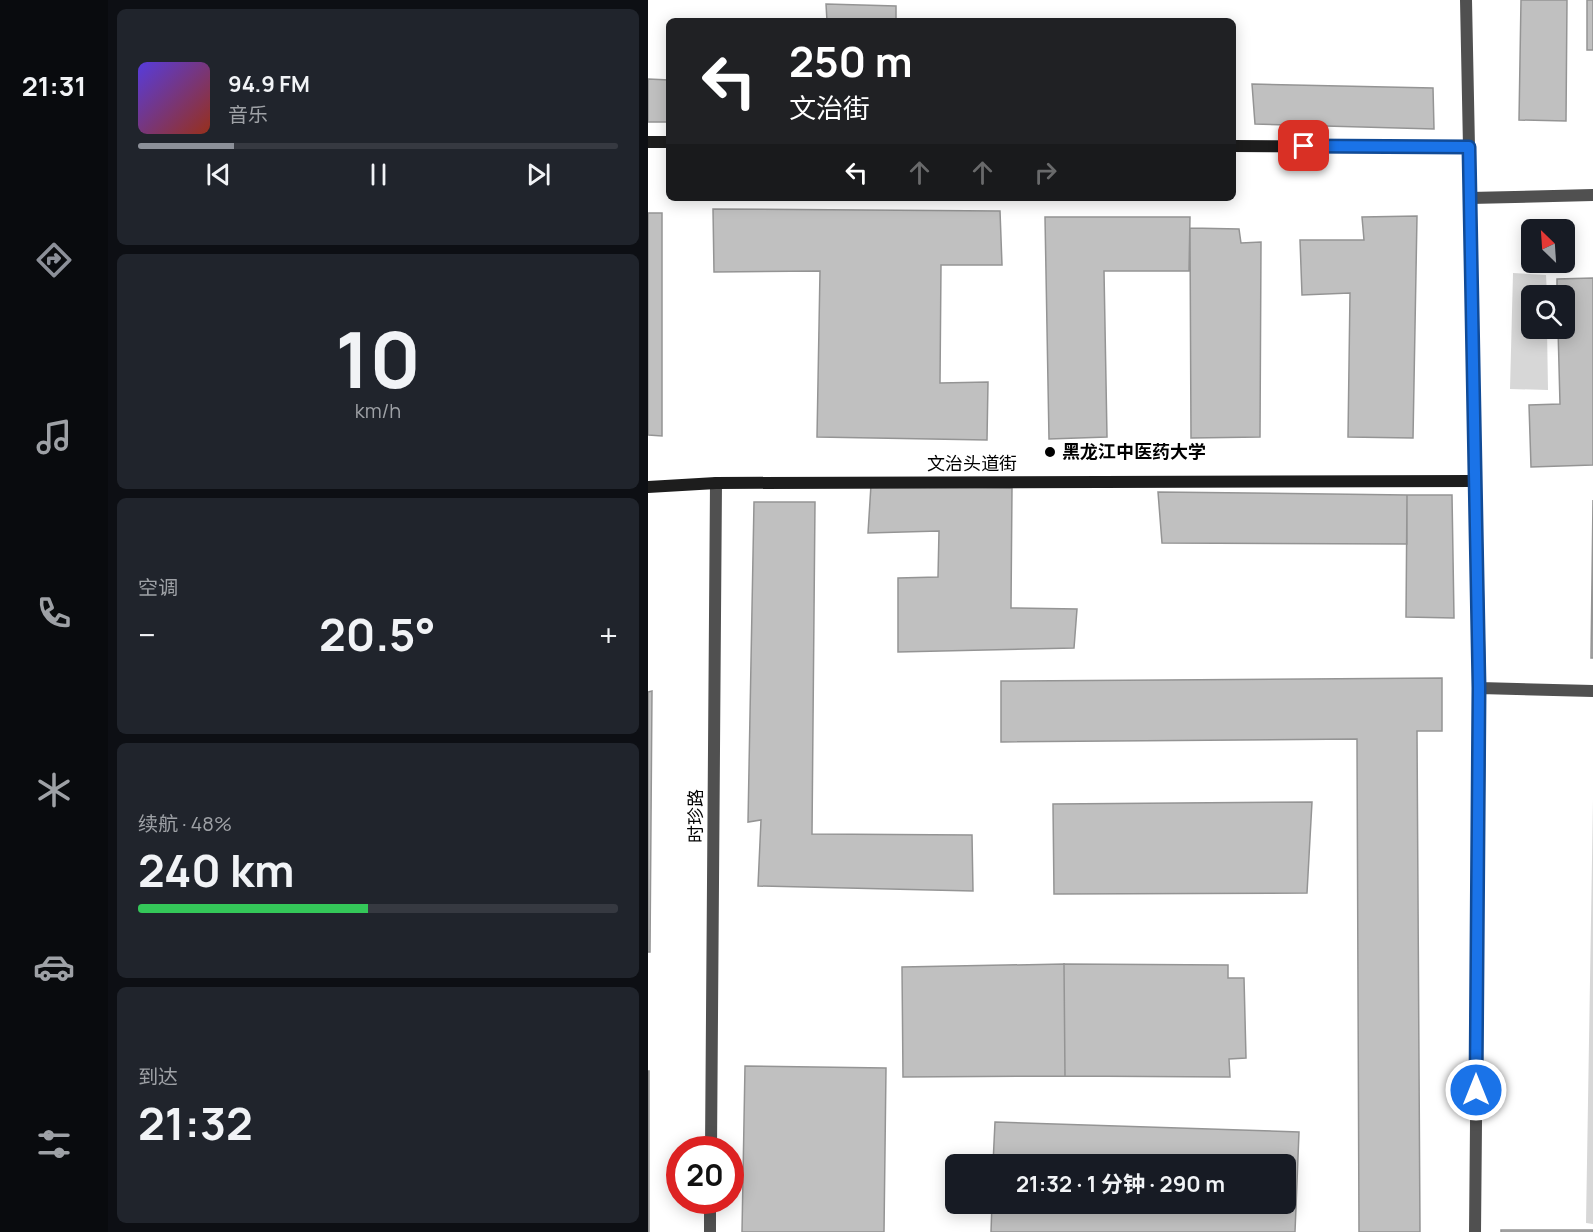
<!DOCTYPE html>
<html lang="zh">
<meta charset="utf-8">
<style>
:root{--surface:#171b24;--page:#20242c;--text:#f1f3f6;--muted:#9ea1a6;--line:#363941;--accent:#8c9099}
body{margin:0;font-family:Manrope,"Noto Sans SC",sans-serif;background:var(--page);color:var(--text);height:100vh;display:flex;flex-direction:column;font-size:22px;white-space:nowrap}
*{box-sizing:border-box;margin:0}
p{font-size:20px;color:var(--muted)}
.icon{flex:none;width:33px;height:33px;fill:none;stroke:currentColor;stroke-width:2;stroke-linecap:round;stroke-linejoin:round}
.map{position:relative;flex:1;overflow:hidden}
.details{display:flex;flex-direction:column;gap:9px;padding:9px;background:#0d0f14;width:540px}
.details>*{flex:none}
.top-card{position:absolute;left:18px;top:18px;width:570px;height:183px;border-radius:9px;box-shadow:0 3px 15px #0003;background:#202124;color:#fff;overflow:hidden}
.needle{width:39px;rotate:335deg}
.controls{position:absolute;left:873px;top:219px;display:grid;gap:12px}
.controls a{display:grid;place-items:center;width:54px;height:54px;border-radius:9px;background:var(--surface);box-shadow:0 3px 15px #0003;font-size:30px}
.speed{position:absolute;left:18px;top:1136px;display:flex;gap:12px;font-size:30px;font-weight:700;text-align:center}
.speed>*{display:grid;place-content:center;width:78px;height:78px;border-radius:50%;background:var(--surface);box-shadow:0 3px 15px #0003;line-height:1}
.speed .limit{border:9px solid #d22;background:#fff;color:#111}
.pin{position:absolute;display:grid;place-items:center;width:51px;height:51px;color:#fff;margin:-26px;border-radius:12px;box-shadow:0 3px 9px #0006}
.me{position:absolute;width:66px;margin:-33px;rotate:0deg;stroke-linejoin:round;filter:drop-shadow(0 0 4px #0008)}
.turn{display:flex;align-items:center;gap:21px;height:126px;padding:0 24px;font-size:27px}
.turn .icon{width:78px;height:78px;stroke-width:2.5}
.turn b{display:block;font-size:42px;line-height:51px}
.lanes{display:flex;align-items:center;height:57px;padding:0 24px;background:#0003;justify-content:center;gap:30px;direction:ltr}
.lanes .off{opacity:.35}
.big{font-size:45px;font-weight:700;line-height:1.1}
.details .tile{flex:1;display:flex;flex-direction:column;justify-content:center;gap:9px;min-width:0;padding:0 21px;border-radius:9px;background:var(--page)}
.details .dial{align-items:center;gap:0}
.dial b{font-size:78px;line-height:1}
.song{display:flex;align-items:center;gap:18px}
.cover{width:72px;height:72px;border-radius:9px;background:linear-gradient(135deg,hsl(250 70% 55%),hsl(10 70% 35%))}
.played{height:6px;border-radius:3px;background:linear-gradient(90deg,var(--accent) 20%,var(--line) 20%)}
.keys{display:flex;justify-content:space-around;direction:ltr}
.heat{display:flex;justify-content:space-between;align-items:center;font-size:33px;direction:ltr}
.charge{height:9px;border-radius:4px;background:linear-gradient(90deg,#34c759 48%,var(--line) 0)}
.trip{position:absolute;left:297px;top:1154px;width:351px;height:60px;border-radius:9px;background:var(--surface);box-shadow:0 3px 15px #0003;font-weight:700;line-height:60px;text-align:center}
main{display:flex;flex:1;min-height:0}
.menu{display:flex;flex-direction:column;width:108px;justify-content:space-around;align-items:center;background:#090b0e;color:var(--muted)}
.menu .icon{width:42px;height:42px}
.menu .selected{color:var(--accent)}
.menu b{font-size:27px;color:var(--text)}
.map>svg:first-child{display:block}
.green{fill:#d7d7d7}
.building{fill:#c0c0c0;stroke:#949494;stroke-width:1.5}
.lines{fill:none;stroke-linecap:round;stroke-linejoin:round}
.lane{stroke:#505050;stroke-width:12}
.street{stroke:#505050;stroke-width:12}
.secondary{stroke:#1d1d1d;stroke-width:12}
.route-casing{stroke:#114b97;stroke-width:15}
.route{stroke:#1a73e8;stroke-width:10}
.poi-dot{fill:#000;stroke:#fff;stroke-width:2}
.labels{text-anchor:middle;stroke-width:4.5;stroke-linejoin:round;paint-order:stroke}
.poi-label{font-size:18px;font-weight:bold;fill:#000;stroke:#fff;text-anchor:start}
.street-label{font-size:18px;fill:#000;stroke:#fff}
</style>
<main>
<nav class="menu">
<b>21:31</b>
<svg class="icon selected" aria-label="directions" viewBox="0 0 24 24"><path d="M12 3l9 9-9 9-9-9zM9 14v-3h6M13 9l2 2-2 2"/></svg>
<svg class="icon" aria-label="music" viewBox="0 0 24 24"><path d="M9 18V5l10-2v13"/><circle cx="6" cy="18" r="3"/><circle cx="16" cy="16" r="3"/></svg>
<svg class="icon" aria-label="phone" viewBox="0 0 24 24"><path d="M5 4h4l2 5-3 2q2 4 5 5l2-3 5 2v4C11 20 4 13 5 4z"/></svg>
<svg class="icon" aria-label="climate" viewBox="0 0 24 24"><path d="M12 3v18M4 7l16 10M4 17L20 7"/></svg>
<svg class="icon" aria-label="car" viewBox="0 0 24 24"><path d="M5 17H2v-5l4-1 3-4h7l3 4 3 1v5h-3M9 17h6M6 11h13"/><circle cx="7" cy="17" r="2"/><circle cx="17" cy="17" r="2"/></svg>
<svg class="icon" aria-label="filters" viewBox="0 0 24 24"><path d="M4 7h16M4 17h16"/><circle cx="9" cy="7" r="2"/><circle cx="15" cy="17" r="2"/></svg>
</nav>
<section class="details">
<div class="tile">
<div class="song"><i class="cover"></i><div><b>94.9 FM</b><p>音乐</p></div></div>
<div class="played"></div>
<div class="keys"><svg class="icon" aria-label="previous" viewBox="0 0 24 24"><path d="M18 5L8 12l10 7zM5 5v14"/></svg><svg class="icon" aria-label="pause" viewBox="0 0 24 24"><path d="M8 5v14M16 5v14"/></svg><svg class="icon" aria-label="next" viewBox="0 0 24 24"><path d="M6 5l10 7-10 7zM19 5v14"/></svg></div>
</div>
<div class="tile dial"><b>10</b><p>km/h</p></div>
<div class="tile"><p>空调</p>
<div class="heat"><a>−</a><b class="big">20.5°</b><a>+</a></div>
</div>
<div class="tile"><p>续航 · 48%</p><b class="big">240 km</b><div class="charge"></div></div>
<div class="tile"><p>到达</p><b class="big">21:32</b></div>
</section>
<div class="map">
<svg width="945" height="1232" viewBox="0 0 945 1232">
<rect width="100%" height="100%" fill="#fff"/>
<path class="green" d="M865 273 898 275 899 295 884 296V328L899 329 900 390 862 389Z
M945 799V1224L938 1223Z"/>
<path class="building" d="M873 0H919L918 121 871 120Z
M939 0H945V50H939Z
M178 4 248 6V21H179Z
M0 79 21 80V122H0Z
M604 84 785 88 786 129 607 124Z
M65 209 352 211 354 265H293L292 383 340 382 339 440 169 437 172 271 66 272Z
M0 213H14V436L0 435Z
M769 216 765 438 700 437 702 293 654 295 652 240H716L714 217Z
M397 217H542L541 271H456L459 437 401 439Z
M542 228 591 229 593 243 613 242 612 437 543 438Z
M945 278V465L883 467 881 405 912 404 910 328H916V296H909V279Z
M223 485 364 488 363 608 429 609 426 648 250 652V578L290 577 291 531 220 533Z
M510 492 759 495V544L514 543Z
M759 495H804L806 618 758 617Z
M945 500V658H943Z
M106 502H167L164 834 324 835 325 891 110 886 113 820 100 822Z
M794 678V731H769L772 1232H711L709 739 353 742V681Z
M4 691 2 952H0V692Z
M664 802 659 893 406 894 405 804Z
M416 964 417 1076 255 1077 254 967Z
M416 964 580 965V978H596L598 1058 581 1059 582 1077 417 1076Z
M97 1066 238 1068 236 1232H94Z
M0 1071H1V1232H0Z
M347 1122 651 1132 647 1232H343L344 1203H638V1164H345Z
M853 1230H945V1232H853Z"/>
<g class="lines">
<path class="lane" d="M818 0 832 688 827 1232
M822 198 945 195
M832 688 945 691"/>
<path class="street" d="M63 1149 68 483
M62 1232V1200"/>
<path class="secondary" d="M0 142H21
M585 146 821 147
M0 487 68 483 827 481"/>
</g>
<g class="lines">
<g class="route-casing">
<path id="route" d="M656 146 821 147 831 688 828 1090"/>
</g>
<use href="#route" class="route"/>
</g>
<circle class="poi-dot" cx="402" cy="452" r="6"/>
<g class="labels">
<g class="poi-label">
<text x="414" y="458">黑龙江中医药大学</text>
</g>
<g class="street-label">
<text x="324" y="470">文治头道街</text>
<text transform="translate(48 816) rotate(-90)" y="6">时珍路</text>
</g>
</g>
</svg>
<div class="controls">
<a><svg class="needle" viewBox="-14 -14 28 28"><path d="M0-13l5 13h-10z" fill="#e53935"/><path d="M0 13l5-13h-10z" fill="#9ea1a6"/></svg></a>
<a><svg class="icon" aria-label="search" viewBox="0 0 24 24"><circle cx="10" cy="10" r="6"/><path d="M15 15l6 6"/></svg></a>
</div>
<div class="speed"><div class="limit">20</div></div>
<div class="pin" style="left:656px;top:146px;background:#d93025"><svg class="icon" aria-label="arrive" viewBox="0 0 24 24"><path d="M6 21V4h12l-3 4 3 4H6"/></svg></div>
<svg class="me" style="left:828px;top:1090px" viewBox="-20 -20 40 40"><circle r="17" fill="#1a73e8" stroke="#fff" stroke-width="3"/><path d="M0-11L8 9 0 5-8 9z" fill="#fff"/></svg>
<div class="trip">21:32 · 1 分钟 · 290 m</div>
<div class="top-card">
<div class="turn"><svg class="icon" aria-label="left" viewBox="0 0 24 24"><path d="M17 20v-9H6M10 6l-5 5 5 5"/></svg><div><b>250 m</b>文治街</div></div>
<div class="lanes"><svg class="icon" aria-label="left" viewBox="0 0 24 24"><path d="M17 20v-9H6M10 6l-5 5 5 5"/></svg><svg class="icon off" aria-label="ahead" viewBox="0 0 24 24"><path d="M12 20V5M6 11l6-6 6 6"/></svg><svg class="icon off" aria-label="ahead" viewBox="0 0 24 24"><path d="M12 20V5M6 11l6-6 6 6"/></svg><svg class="icon off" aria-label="right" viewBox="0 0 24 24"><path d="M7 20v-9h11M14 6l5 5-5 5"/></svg></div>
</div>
</div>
</main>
